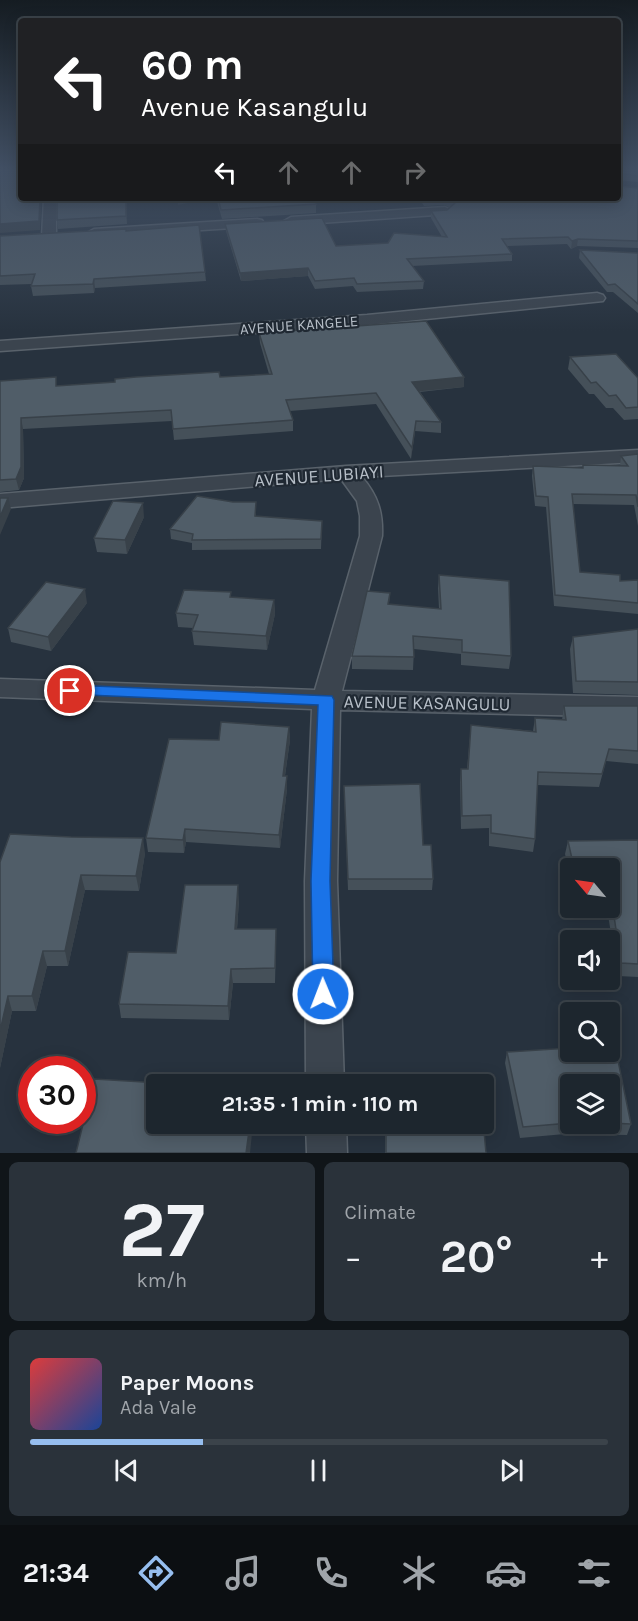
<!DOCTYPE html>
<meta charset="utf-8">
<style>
:root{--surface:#1d262e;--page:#2a323a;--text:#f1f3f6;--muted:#a0a5aa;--line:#3b434a;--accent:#96beef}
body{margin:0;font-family:Karla,sans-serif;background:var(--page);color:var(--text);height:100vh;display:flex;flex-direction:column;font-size:22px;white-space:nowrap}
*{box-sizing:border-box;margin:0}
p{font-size:20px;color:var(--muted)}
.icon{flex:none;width:33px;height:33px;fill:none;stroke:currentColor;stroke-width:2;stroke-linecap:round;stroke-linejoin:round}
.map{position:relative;height:1153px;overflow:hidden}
.details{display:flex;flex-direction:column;gap:9px;padding:9px;background:#101519;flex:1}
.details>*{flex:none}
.top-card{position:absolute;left:18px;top:18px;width:603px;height:183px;border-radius:6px;box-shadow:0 3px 15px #0003,0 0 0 2px var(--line);background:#202124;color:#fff;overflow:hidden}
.needle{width:39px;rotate:299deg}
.controls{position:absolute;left:560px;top:858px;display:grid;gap:12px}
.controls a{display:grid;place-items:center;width:60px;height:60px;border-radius:6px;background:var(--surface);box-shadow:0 3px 15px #0003,0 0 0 2px var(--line);font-size:30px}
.speed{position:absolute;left:18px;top:1056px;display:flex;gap:12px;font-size:30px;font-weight:700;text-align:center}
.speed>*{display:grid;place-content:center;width:78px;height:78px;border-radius:50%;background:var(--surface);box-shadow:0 3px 15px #0003,0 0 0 2px var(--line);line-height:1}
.speed .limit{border:9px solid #d22;background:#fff;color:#111}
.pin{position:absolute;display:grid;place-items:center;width:51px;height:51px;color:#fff;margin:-26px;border:3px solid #fff;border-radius:50%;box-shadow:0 2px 6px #0007}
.me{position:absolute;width:66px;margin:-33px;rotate:359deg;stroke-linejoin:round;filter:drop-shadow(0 0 4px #0008)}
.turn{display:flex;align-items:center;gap:21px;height:126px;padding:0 24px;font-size:27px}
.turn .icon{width:78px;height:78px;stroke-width:2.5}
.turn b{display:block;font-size:42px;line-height:51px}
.lanes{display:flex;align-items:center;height:57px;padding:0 24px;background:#0003;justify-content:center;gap:30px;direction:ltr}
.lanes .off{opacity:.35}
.big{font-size:45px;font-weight:700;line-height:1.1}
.details .widget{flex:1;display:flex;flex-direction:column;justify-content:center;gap:9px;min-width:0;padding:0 21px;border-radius:9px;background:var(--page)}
.details .dial{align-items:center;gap:0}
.dial b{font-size:78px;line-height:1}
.song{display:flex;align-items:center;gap:18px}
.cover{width:72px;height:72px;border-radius:9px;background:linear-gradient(135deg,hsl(0 70% 55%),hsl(220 70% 35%))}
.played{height:6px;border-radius:3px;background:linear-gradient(90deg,var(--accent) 30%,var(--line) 30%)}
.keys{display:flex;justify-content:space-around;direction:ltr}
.heat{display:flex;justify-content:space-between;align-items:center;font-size:33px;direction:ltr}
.details .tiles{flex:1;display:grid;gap:9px;grid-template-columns:1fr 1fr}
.widget:last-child{grid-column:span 2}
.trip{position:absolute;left:146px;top:1074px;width:348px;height:60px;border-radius:6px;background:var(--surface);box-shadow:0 3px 15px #0003,0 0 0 2px var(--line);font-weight:700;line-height:60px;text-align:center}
.menu{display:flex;height:96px;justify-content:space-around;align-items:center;background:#0c0f12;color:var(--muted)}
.menu .icon{width:42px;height:42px}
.menu .on{color:var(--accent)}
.menu b{font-size:27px;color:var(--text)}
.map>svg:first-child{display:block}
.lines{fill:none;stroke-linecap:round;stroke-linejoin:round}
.street-casing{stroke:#59626b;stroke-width:3}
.street{fill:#3b444e;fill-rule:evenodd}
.wall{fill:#455059;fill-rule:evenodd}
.shaded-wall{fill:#384149}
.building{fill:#505d68;stroke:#384149;stroke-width:1.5}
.route{fill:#1a73e8;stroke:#114b97;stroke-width:1.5}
.labels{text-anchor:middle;stroke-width:4.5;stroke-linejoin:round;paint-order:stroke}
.far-street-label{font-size:15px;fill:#b7bfc8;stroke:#202933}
.street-label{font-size:18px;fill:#b7bfc8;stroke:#202933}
</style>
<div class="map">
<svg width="638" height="1153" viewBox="0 0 638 1153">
<rect width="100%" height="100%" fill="#27323e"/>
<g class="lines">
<g class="street-casing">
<path id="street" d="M44 198H56V236L49 240 42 236Z
M445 207 452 211 450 214 291 225 284 221 291 217Z
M257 219 262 220 264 223 262 226 94 237 87 233 94 229Z
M597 293 603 295 605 298 603 301 367 325 0 351V341L367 315Z
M638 450V462L362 477C378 496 383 512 382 536L342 691 638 697V717L340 710 337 881 344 1084H306L305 881 312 709 0 697V679L315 690 360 536V516L357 501 341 479 0 508V494L346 466Z
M306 1124H346L347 1153H307Z"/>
</g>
<use href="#street" class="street"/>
</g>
<path class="wall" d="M618 169H638V182L618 180Z
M619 186 638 188V248L577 246 571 249 567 244 507 246 512 254V261L412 266 424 281 423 289 357 292 353 286 315 289 308 276 241 281 226 231 225 224 336 246 388 243 442 237 431 218V211L447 210 450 208 445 205 424 206 419 198H618Z
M127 198V224L58 229 57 220Z
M216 198H316V213L222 219Z
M126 231 205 272 206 281 95 288 94 293 33 296 31 286 32 284 0 285V236Z
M580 250 638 253V313L613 292H607L579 258Z
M259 333 464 387 420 392 441 422V433L415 431 411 459 376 404 290 411 293 420V431L174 440 172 421 23 429 24 478 19 490 0 492V381L57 386 269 374 260 343Z
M570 357 638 378V419L624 420 613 408H606L594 394H589L568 369Z
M638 454V526L634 505 573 504 580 572 620 581 638 580V614L554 606 546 507 535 506 532 476 533 466 582 468 583 465 620 466 621 456Z
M233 502H256V516L322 521 321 549 192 550V543L171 539 170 529Z
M144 517 127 554 97 552 94 538Z
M439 575 511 656 509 669 461 665V654L414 649 413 670 352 669V656L390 593 389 604 439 609 438 588Z
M231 592V597L274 600 275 614 267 650 194 645 192 631 193 628 178 627 176 613Z
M87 603 51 651 11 642 8 628Z
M638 629V695L573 693 570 649 573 637Z
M564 706H638V764L606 761 599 787 537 785 535 839 533 852 489 846V828L461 829 460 782 461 769H467L471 725 533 731 535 718 562 720Z
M289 727 290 740 285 776 287 789 280 848 186 842 184 853 148 852 146 838 219 740Z
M344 786 423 845 433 879 432 890H348Z
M638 840V977L618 976 607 909H578L577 908H609V868H570V875L565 854 568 841Z
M145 853 139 891 85 890 68 966H47L36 1011H12L0 1068V862Z
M239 900 237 929 276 943 275 983H233L229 1020 121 1018 119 1004 176 953Z
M609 1041H614L631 1124 627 1135 565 1134 520 1138 505 1063 507 1052 570 1048V1052H609ZM570 1084H609V1124H570Z
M385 1124H483L486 1153H385Z"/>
<path class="shaded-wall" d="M40 198H42L40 230 0 233V224Z
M126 198H127V224L126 216Z
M177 198H212L178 205Z
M578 239 577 246 571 249 572 241Z
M308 268V276L241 281 240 273Z
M94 279 95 288 94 293 93 284Z
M464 377V387L412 392V382Z
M21 418 23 429 24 478 19 490 16 479Z
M416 421 415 431 411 459 412 448Z
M8 498 11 509 0 535V517Z
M143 503 144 517 127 554 125 540Z
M85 589 87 603 51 651 48 637Z
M274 600 275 614 267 650 266 636Z
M289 727 290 740 283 789V776Z
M287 776V789L280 848 279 835Z
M185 829 186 842 184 853 183 840Z
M143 838 145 853 139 891 136 876Z
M81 875 85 890 68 966 65 951Z
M238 885 239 900 236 943 235 929Z
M43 951 47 966 36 1011 32 996Z
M231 969 233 983 229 1020 228 1006Z
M8 996 12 1011 0 1068V1031Z
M250 1124H253L250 1153H246Z"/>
<path class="building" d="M0 169H21V198H40L39 221 0 224Z
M618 169H638V176L619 173 618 174Z
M618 185 619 186 638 188V241L578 239 572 241 568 237 502 239 512 254 407 259 424 281 357 284 354 278 315 281 308 268 240 273 225 224 322 218 336 246 388 243 394 233 447 237 431 211 447 210 455 203 445 198 424 199V198H618Z
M57 198H126V216L57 220Z
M218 198H312L316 204 221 210Z
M199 225 205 272 94 279 93 284 31 286 35 274 0 276V236L126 229V231Z
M580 250 638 253V304L615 284 608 285Z
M426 321 464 377 412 382 441 422 416 421 412 448 376 393 286 400 293 420 173 429 171 410 21 418V467L16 479 0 480V381L56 377V386L115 382V379L136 377 219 372 220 377 272 374 259 333Z
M616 354 638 378V407L626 408 616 395 609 396 596 382 591 383 570 357Z
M638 454V507L636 495 572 494 580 572 620 575V581L638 580V603L555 595 548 497 536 496 533 466 583 468V465L628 466 621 456Z
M197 496 233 502H256L255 516 322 521 321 539 192 540 193 534 170 529Z
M0 498H8L0 517Z
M113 501 143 503 125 540 94 538Z
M439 575 509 581 511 656 462 652V640L413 636 414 657 352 656 367 591 390 593 388 604 441 609Z
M46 582 85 589 48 637 8 628Z
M184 590 231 592 230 597 274 600 266 636 192 631 198 615 176 613Z
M638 629V682L576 681 573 637Z
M564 706H638V751L609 749 602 774 538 772 535 839 491 833V815L462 816 461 769H468L471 725 536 732 535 718 566 720Z
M221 722 289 727 283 776H287L279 835 185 829 183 840 146 838 169 739 219 740Z
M420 784 423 845H431L433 879H348L344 786Z
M10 834 71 837 143 838 136 876 81 875 65 951H43L32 996H8L0 1031V862Z
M638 840V964L621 963 611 896H609V868H574L568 841Z
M185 885H238L235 929H276L275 968 231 969 228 1006 119 1004 128 952 176 953Z
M609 1041H614L631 1124 609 1123V1084H570V1123L523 1127 507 1052 570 1048V1052H609Z
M94 1079 177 1084H156V1124H250L246 1153H76Z
M483 1119 486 1153H386V1124H483Z"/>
<linearGradient id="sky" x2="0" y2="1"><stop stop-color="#151c22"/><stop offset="0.51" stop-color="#414f63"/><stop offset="1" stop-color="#414f63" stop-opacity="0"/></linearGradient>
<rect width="638" height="331" fill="url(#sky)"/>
<path class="route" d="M70 685 332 696 334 700 330 881 334 994 331 1001 323 1004 316 1001 313 994 311 881 318 705 64 694 62 691 64 687Z"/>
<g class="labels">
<g class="far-street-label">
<text transform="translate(299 325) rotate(-4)" y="5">AVENUE KANGELE</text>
</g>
<g class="street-label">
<text transform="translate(319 476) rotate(-4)" y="6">AVENUE LUBIAYI</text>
<text transform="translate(427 703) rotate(1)" y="6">AVENUE KASANGULU</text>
</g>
</g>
</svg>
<div class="controls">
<a><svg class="needle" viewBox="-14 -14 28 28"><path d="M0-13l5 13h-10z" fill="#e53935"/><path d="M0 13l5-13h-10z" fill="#a0a5aa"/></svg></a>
<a><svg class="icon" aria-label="sound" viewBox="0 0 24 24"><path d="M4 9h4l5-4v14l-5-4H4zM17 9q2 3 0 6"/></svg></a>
<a><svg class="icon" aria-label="search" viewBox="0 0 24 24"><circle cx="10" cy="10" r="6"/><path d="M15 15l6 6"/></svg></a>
<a><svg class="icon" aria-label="layers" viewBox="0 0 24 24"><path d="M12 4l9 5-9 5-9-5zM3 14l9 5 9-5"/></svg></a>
</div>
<div class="speed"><div class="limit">30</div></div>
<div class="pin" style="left:70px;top:691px;background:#d93025"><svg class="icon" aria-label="arrive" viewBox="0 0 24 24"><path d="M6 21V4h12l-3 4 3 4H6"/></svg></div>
<svg class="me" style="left:323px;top:994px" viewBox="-20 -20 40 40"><circle r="17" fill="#1a73e8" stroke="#fff" stroke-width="3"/><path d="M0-11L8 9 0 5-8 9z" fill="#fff"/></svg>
<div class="trip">21:35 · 1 min · 110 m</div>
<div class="top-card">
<div class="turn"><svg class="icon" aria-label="left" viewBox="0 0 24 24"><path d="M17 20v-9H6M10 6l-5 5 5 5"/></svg><div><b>60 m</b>Avenue Kasangulu</div></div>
<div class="lanes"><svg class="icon" aria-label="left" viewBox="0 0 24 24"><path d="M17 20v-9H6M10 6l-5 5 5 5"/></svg><svg class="icon off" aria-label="ahead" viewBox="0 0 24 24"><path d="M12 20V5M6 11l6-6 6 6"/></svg><svg class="icon off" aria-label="ahead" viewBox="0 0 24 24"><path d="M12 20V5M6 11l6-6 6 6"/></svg><svg class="icon off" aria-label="right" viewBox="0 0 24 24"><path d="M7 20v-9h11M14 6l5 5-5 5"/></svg></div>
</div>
</div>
<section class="details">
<div class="tiles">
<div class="widget dial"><b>27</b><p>km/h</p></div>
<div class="widget"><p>Climate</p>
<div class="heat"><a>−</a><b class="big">20°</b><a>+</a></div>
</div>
<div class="widget">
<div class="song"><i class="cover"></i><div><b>Paper Moons</b><p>Ada Vale</p></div></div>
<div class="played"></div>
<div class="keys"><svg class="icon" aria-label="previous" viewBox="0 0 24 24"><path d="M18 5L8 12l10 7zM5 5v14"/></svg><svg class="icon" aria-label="pause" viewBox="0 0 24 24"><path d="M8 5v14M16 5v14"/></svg><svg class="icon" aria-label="next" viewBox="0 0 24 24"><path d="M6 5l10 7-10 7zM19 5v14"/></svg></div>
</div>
</div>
</section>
<nav class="menu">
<b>21:34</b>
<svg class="icon on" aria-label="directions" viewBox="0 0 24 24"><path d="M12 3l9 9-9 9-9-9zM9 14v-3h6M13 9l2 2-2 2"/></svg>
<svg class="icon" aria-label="music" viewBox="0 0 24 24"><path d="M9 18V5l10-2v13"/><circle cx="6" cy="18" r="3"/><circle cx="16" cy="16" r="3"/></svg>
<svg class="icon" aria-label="phone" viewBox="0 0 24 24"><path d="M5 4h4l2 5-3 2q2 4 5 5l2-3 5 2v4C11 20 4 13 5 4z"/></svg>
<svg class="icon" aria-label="climate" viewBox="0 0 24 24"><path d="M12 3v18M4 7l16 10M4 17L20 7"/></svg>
<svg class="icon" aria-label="car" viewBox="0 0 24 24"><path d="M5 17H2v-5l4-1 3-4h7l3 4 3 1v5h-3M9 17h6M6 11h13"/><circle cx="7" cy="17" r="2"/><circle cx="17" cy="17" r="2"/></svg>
<svg class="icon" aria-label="filters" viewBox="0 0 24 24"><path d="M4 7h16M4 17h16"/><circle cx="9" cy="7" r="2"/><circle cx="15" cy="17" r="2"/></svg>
</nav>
